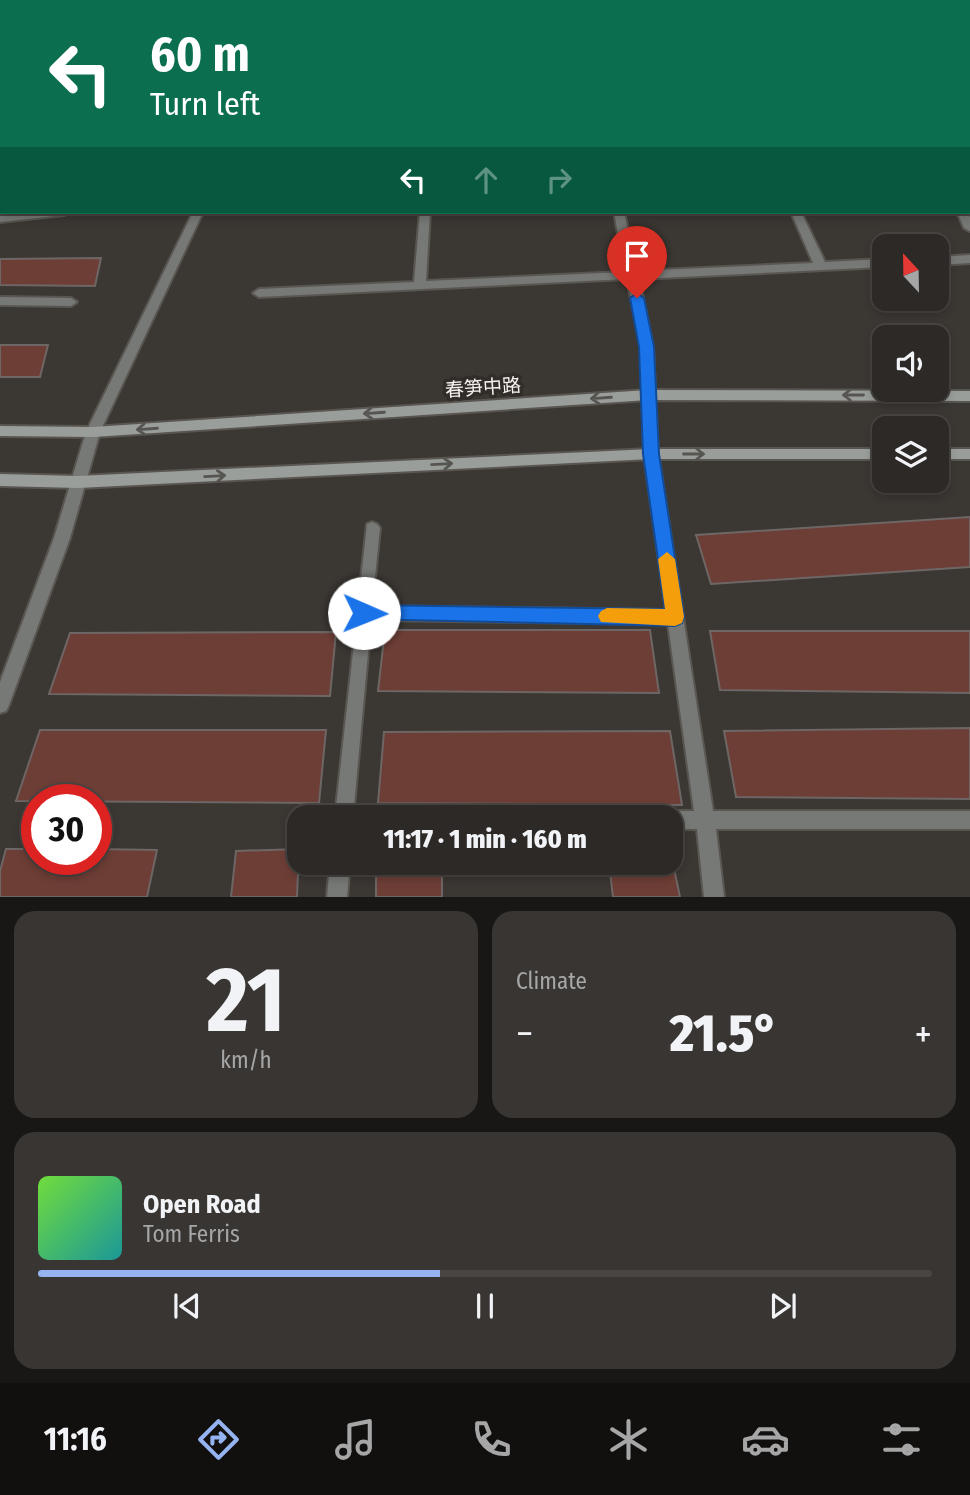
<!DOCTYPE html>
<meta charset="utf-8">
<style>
:root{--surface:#2c2926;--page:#383532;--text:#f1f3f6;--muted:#a6a6a7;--line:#484543;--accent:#95b2f1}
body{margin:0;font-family:"Fira Sans Condensed","Noto Sans SC",sans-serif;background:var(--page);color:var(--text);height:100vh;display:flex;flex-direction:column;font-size:26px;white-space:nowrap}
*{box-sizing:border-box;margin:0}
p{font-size:23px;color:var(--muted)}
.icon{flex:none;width:38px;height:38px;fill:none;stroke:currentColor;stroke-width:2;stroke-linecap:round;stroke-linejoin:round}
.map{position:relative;height:897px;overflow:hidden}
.side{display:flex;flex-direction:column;gap:14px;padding:14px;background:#181715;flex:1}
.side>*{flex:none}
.banner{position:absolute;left:0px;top:0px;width:971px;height:214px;box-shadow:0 4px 10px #0003,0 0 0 2px var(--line);background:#0b6e4f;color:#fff;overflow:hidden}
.needle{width:46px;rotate:338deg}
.buttons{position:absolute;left:872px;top:234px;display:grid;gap:14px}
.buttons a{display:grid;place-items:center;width:77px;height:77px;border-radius:14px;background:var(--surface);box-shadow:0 4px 10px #0003,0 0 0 2px var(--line);font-size:35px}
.speed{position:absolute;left:21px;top:784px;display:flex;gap:14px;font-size:35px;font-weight:700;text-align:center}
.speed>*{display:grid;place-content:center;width:91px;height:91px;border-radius:50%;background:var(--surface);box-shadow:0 4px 10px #0003,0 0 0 2px var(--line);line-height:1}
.speed .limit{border:10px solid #d22;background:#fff;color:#111}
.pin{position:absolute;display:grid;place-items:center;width:60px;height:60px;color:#fff;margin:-72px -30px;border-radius:50% 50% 50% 0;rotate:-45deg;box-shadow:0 0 7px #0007}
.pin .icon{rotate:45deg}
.me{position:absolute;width:77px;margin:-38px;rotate:91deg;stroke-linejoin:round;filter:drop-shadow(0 0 5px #0008)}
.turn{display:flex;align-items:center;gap:24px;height:147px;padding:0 35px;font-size:32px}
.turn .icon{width:91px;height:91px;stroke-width:2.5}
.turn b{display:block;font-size:49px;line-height:60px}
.lanes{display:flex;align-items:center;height:66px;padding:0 35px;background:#0003;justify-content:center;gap:35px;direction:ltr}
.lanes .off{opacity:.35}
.big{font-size:52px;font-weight:800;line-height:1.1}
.side .card{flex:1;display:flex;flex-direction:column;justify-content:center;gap:10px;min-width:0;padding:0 24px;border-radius:21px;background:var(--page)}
.side .dial{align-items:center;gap:0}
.dial b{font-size:91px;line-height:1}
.song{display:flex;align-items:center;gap:21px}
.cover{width:84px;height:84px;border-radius:10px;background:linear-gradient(135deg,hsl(100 70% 55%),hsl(180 70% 35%))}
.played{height:7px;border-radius:4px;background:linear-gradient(90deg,var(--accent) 45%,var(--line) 45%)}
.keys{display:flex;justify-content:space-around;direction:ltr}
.heat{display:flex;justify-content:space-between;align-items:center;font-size:38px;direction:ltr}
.side .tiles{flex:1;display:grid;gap:14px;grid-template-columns:1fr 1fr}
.card:last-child{grid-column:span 2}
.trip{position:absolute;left:287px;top:805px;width:396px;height:70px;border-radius:21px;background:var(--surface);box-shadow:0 4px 10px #0003,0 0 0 2px var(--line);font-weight:800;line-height:70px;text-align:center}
.tab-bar{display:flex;height:112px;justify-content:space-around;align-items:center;background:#12100f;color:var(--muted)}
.tab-bar .icon{width:49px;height:49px}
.tab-bar .selected{color:var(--accent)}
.tab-bar b{font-size:32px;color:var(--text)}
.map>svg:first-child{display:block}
.building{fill:#6d3e36;stroke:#6d6665;stroke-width:2}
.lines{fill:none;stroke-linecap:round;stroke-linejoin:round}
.street-casing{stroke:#595551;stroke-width:4}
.secondary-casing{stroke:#595551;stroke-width:4}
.street{fill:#777977;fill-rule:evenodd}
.secondary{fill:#9a9e9b;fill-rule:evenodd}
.oneway{stroke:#565551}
.route{fill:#1a73e8;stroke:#114b97;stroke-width:2}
.slow{fill:#f59e0b}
.labels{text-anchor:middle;stroke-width:7;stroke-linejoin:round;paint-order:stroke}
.street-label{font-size:19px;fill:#f4f1ef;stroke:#312d29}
</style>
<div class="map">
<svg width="970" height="897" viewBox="0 0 970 897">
<rect width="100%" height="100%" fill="#3b3733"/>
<path class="building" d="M101 258 95 286 0 285V259Z
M0 345H48L40 377H0Z
M970 517V567L711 584 696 535Z
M385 630H650L659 693 378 691Z
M710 631H970V693L720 690Z
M336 632 330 696 49 694 70 633Z
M970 728V799L736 797 724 731Z
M40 730H326L319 803 16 801Z
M670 731 682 805 378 803 384 732Z
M6 849H37V859H96V849L157 850 147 897H0V871Z
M299 849 297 897H231L236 851Z
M670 849 680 897H613L609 863H670Z
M376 863H442V897H376Z"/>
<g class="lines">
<g class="street-casing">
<path id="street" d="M40 0H48L39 2Z
M135 0H159L133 2Z
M294 0H302L293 2Z
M543 0H553L554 2H544Z
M687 0H695L696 2H688Z
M850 0H858L859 2H851Z
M2 37V43L0 44V38Z
M2 95V102L0 103V96Z
M0 151H2L0 158Z
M36 212H69L64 215 0 222V216Z
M193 212H203L100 432 70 538 9 705 6 711 0 713V682L54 538 86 432Z
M420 212H430L426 281 625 272 614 212H624L637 271 813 263 791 212H801L825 262 884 259V267L639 279 653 347 658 454 713 811H970V829H716L724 897H704L697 829H670V817H662L663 813 670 811H694L668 624 371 620 353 817H335L367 524 372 522 377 524 380 528 372 606 666 610 644 454 641 347 627 279 259 297 253 293 259 289 414 282Z
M957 212H967L970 217V231L964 228Z
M970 255V263L936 265V257Z
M0 297 71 298 77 302 71 306 0 305Z
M330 863H350L347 897H327Z"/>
</g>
<g class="secondary-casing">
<path id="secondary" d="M648 390 970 391V401L648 400 93 437 0 436V426L93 427Z
M651 449H884V459H651L78 488 0 486V474L78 476Z
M936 449H970V459H936Z"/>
</g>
<use href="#street" class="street"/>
<use href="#secondary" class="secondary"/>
</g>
<defs><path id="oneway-shaft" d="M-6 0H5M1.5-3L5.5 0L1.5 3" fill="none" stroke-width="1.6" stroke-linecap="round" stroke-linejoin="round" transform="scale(1.75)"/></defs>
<g class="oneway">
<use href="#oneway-shaft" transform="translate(853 395) rotate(-180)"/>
<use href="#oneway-shaft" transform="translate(601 398) rotate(176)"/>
<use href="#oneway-shaft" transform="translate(374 413) rotate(176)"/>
<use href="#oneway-shaft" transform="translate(147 429) rotate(176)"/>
<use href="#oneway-shaft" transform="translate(694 454)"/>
<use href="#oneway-shaft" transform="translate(442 464) rotate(-3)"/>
<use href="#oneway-shaft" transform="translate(215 476) rotate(-3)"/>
</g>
<path class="route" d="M637 293 644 298 654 347 659 454 684 617 682 623 675 626 358 619 355 613 358 607 364 605 665 609 643 454 639 347 630 298Z"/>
<path class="slow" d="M667 552 675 559 684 617 682 623 675 626 601 622 598 616 601 611 607 608 665 609 658 559Z"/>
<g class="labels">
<g class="street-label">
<text transform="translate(483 387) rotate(-4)" y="7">春笋中路</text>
</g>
</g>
</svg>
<div class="buttons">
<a><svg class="needle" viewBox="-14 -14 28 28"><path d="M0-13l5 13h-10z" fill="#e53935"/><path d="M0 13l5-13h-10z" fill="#a6a6a7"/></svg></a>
<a><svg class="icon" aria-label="sound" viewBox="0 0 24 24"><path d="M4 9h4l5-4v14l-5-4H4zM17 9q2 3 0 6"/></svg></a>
<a><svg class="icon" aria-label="layers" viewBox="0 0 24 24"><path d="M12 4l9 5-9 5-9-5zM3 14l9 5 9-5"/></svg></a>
</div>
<div class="speed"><div class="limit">30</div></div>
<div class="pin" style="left:637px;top:298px;background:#d93025"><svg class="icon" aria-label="arrive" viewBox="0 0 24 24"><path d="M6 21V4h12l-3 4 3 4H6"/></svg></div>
<svg class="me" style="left:364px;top:613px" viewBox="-20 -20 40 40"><circle r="19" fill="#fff"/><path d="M0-13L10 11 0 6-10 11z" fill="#1a73e8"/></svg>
<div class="trip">11:17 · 1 min · 160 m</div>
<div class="banner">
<div class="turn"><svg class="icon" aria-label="left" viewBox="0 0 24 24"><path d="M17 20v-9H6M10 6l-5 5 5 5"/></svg><div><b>60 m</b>Turn left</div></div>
<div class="lanes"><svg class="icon" aria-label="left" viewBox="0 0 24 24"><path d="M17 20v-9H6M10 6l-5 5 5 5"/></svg><svg class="icon off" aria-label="ahead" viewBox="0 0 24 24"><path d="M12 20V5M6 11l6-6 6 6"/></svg><svg class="icon off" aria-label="right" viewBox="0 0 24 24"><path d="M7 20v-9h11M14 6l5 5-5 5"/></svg></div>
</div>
</div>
<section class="side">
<div class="tiles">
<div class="card dial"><b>21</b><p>km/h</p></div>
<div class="card"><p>Climate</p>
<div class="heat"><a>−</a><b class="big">21.5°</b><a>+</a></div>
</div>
<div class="card">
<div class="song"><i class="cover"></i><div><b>Open Road</b><p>Tom Ferris</p></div></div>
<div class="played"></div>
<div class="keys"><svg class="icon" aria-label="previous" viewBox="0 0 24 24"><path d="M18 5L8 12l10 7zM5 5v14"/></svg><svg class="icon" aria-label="pause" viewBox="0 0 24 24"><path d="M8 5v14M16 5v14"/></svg><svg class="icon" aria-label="next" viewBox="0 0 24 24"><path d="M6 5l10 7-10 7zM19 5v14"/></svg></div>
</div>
</div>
</section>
<nav class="tab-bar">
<b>11:16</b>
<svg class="icon selected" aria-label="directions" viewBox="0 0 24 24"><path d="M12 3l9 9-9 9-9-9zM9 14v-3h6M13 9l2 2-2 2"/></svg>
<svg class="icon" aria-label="music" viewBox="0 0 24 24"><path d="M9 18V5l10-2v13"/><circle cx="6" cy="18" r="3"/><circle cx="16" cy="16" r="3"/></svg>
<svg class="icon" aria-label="phone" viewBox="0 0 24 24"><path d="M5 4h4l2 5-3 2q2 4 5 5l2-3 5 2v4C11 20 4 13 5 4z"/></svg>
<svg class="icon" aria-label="climate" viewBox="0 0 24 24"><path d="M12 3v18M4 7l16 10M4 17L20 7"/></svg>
<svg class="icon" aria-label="car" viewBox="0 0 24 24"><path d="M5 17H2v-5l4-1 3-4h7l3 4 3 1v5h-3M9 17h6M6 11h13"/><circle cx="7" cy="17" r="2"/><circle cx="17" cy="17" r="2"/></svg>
<svg class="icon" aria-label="filters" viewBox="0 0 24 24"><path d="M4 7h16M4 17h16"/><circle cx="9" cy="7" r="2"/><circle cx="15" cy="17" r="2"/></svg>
</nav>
